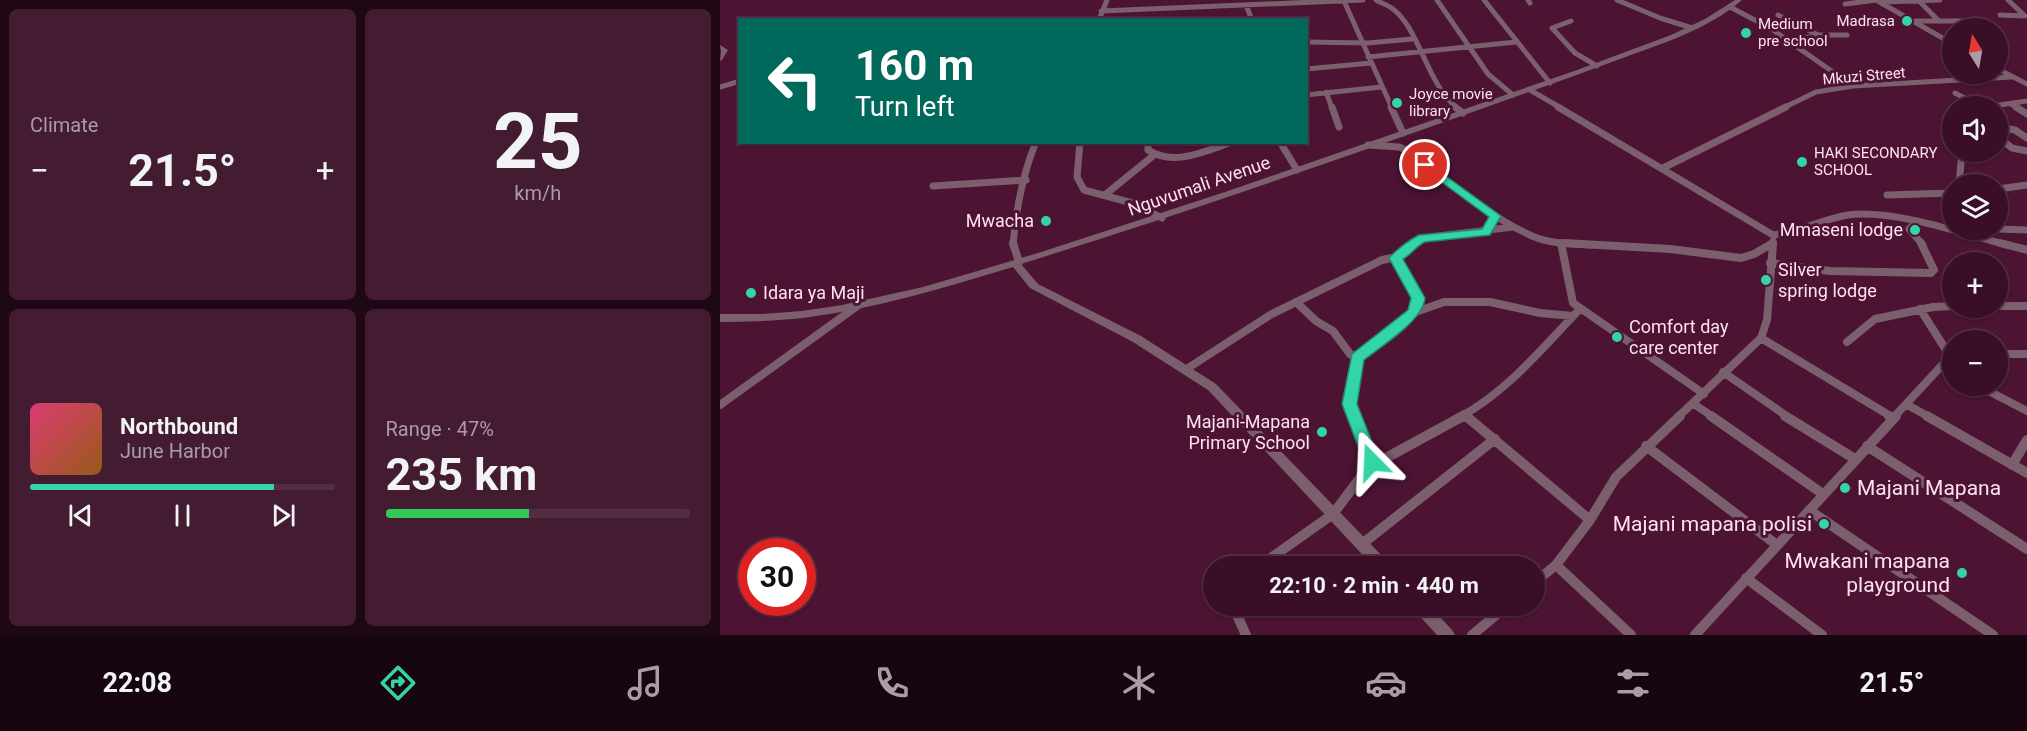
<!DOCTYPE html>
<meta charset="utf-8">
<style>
:root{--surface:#390e26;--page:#441c32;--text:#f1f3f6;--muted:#ab9ca7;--line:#532e43;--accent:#33d4a8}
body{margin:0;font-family:Roboto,sans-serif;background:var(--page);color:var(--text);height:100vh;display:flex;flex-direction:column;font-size:22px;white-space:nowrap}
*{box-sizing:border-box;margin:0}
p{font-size:20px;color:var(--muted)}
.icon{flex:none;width:33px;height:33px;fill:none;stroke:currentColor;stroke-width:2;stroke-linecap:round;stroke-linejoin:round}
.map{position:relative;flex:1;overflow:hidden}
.side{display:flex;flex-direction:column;gap:9px;padding:9px;background:#1f0815;width:720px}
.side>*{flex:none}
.top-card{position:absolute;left:18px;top:18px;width:570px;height:126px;border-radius:0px;box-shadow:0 2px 4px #0004,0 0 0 2px var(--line);background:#00695c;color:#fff;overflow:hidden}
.needle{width:39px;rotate:349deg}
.controls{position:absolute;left:1222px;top:18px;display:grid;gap:12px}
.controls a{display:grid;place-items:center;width:66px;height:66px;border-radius:50%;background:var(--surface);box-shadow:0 2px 4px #0004,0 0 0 2px var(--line);font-size:30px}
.speed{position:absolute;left:18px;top:538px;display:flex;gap:12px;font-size:30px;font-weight:700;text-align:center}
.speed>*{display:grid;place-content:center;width:78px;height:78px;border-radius:50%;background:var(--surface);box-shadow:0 2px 4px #0004,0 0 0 2px var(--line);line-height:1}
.speed .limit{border:9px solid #d22;background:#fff;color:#111}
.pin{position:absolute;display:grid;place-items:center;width:51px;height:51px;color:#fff;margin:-26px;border:3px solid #fff;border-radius:50%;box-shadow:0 2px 6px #0007}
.me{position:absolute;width:66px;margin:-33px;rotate:339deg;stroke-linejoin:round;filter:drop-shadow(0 0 4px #0008)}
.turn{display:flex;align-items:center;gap:21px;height:126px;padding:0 18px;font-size:27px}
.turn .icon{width:78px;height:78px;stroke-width:2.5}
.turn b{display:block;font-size:42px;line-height:51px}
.big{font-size:45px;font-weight:700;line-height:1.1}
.side .card{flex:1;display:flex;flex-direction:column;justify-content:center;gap:9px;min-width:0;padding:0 21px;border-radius:9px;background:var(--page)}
.side .dial{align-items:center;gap:0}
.dial b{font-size:78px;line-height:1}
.song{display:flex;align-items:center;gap:18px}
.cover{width:72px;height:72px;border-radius:9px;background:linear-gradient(135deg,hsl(340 70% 55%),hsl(30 70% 35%))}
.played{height:6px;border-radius:3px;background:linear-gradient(90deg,var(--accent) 80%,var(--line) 80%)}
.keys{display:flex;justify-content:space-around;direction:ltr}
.heat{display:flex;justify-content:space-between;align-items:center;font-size:33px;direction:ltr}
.charge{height:9px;border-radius:4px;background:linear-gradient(90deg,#34c759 47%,var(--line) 0)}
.side .tiles{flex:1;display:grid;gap:9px;grid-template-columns:repeat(2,1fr)}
.trip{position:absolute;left:483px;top:556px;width:342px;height:60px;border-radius:30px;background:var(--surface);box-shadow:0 2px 4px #0004,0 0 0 2px var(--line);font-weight:700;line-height:60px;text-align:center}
.menu{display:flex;height:96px;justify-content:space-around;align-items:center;background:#17060f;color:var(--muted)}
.menu .icon{width:42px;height:42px}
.menu .current{color:var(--accent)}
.menu b{font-size:27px;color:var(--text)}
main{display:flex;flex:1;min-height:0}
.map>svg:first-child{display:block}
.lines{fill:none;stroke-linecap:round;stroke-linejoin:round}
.minor-far3{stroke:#7c5f6c;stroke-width:5}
.minor-far2{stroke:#7c5f6c;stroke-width:7}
.minor-far1{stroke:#7c5f6c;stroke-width:8}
.minor{stroke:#7c5f6c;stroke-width:10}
.tertiary{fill:#7c5f6c;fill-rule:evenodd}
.route{fill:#33d4a8;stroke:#218a6d;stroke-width:1.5}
.poi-dot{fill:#33d4a8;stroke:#4c1333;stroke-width:2}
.labels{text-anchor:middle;stroke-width:6;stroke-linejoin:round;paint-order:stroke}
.far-poi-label{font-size:15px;fill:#ffe1ee;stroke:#4c1333;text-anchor:start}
.far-street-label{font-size:15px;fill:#ffe1ee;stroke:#4c1333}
.street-label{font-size:18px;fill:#ffe1ee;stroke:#4c1333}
.poi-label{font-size:18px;fill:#ffe1ee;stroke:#4c1333;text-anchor:end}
.near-poi-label{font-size:21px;fill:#ffe1ee;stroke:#4c1333;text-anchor:end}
</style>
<main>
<section class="side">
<div class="tiles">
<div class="card"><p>Climate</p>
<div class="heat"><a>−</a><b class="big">21.5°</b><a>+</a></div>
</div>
<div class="card dial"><b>25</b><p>km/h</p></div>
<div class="card">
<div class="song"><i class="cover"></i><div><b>Northbound</b><p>June Harbor</p></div></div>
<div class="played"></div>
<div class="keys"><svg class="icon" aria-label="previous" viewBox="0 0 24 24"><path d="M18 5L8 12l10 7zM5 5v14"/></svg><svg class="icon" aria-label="pause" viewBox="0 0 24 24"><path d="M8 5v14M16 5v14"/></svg><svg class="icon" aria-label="next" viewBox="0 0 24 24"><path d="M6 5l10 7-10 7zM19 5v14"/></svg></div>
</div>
<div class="card"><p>Range · 47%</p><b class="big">235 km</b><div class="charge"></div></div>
</div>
</section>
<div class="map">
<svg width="1307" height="635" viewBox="0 0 1307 635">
<rect width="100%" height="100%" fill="#4c1333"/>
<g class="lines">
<path class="minor-far3" d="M656 0C661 3 668 5 673 9 700 30 707 84 737 108
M717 0 768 74 793 95
M764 0 830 83
M808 0 810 3
M897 0 940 18 972 28
M1156 0 1233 44
M1198 0 1219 21
M624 1 672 108
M1163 2 1220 0
M1125 4 1157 0
M526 5 532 20
M1010 7 1050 28 1133 86
M381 11 643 0
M1058 15 1098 35
M1280 15 1305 16 1288 0
M379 20 387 0
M851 21 832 28 855 53 877 66
M1196 21H1253
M1071 41 1098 35H1127
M586 42 648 43 692 39
M1278 44H1286
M648 57 796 42
M586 69 651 63
M1278 69 1307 84
M0 87 20 81
M810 90 841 108
M606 92 612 108
M1235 93 1252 102 1269 106
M586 95 661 87
M1291 104 1298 108
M1273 106 1307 101
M1063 108 1096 92 1133 86 1292 77"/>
<path class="minor-far2" d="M612 107 619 127
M671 107 683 133
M735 107 743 113
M838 107 1053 235C1079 232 1103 219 1128 215 1172 209 1242 233 1286 245
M1296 107 1307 114
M1278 127 1295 130 1307 138
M1278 137 1292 148 1307 151
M360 142 357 177 364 190 416 204 442 218
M428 142V150C454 167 485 151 512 142
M560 142 577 170
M648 145 679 147 688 151C727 180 767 216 812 236 830 244 852 244 872 245
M943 168 1066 107
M1239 184 1242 152
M213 186 306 180
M1278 189 1307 185
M386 194 434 155
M1167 195 1233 193
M1197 222 1189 229 1203 245
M1278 229 1307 230
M293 245C296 211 303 173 316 142
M692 245 703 238 793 227
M1052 245 1053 241"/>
<path class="minor-far1" d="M293 243 299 262
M841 243 853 303 984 394
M844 243 950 249 1021 258 1034 254 1053 243
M1280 243 1307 250
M1050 263 1110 271 1211 273 1214 270 1201 243
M576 302 596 321 613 331 630 354 637 358
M1278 306H1307
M1200 309 1233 361
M693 313 724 302H770L820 313 853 316
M1041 338 1172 417
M1127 342 1155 319 1213 307 1233 306
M1278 354H1307
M465 370 550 315 662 260 682 256 693 243
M1003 372 1068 417
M1259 386 1307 411
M974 404 993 417
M1186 404 1209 417
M0 405 140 304
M744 414 748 417
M635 417 630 404 637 358 693 313 698 298 676 258
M740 417C788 391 823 347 860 309
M958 417 1041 338 1047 320 1053 244
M1174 417 1225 362 1233 358"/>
<path class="minor" d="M634 416 652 462
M746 416 870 520
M991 416 1103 494
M1065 416 1135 459
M1169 416 1173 418
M1207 416 1307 473
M926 446 1057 545
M1147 446 1307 549
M1292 465 1307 440
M1089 510 1273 635
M642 544 775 439
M538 567 613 514 652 462 664 459 743 416
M1026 578 1102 635
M814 583 836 565
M513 606 526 635
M752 635 787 606
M911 635 836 565 870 520 896 477 960 416
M975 635 1176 416"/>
<path class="tertiary" d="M1015 0H1022C989 29 941 44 900 59 868 71 837 82 806 93 638 153 471 211 301 264L318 284 421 336 496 384 668 562 670 567H654L488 390 413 342 310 288 293 267C224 288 154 309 83 318 55 321 28 322 0 322V314H41L82 311 122 305 203 287 318 253 505 192 857 70 951 35 985 19Z
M0 45 8 50 2 60 0 61 1 51Z
M693 606H710L732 630 735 635H717L695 611Z"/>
</g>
<path class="route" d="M705 161 781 216 770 235 705 242C696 246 692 254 683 259L705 298C703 321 661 346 644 360L637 404 660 462 658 467 652 469 646 467 644 462 622 404 632 354 688 310 691 298 669 258C676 250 689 240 699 235L762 229 769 217 701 167 699 165Z"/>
<g class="poi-dot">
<circle cx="1187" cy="21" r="6"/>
<circle cx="1026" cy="33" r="6"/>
<circle cx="677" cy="103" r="6"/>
<circle cx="1082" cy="162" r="6"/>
<circle cx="326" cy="221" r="6"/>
<circle cx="1195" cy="230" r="6"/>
<circle cx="1046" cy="280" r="6"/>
<circle cx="31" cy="293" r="6"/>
<circle cx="897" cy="337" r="6"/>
<circle cx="602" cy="432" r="6"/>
<circle cx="1125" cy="488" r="6"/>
<circle cx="1104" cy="524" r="6"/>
<circle cx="1242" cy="573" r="6"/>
</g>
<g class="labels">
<g class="far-poi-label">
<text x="1175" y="26" text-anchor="end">Madrasa</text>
<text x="1038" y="29">Medium<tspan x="1038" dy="17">pre school</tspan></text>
<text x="689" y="99">Joyce movie<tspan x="689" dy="17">library</tspan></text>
<text x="1094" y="158">HAKI SECONDARY<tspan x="1094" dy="17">SCHOOL</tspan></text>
</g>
<g class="far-street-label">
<text transform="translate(1144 76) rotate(-5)" y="5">Mkuzi Street</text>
</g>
<g class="street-label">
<text transform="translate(479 186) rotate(-19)" y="6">Nguvumali Avenue</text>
</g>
<g class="poi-label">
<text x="314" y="227">Mwacha</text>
<text x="1183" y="236">Mmaseni lodge</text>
<text x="1058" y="276" text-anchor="start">Silver<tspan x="1058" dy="21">spring lodge</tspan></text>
<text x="43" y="299" text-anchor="start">Idara ya Maji</text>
<text x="909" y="333" text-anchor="start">Comfort day<tspan x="909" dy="21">care center</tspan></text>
<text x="590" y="428">Majani-Mapana<tspan x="590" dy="21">Primary School</tspan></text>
</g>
<g class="near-poi-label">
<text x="1137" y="495" text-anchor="start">Majani Mapana</text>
<text x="1092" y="531">Majani mapana polisi</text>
<text x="1230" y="568">Mwakani mapana<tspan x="1230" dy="24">playground</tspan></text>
</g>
</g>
</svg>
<div class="controls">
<a><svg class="needle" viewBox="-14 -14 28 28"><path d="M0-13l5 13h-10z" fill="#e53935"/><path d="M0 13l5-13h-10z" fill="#ab9ca7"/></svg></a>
<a><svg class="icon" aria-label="sound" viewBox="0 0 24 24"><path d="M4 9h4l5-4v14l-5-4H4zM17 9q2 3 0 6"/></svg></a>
<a><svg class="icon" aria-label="layers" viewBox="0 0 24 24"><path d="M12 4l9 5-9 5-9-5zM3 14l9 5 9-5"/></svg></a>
<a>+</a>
<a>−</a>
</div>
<div class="speed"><div class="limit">30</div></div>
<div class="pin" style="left:705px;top:165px;background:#d93025"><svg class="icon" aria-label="arrive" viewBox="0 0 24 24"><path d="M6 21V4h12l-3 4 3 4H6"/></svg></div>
<svg class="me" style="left:652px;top:462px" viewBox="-20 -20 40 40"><path d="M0-17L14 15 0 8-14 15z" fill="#33d4a8" stroke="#fff" stroke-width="4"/></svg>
<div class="trip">22:10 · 2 min · 440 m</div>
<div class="top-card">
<div class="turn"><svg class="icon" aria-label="left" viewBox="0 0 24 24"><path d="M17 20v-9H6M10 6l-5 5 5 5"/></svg><div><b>160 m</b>Turn left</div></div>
</div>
</div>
</main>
<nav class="menu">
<b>22:08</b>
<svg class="icon current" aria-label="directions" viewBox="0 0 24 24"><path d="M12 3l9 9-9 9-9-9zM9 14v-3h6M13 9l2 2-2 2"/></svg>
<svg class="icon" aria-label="music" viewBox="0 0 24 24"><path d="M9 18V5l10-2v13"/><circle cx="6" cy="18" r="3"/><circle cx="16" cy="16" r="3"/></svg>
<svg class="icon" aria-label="phone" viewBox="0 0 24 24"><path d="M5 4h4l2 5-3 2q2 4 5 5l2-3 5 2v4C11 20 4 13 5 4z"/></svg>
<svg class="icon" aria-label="climate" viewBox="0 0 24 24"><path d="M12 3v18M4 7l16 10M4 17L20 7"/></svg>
<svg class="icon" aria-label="car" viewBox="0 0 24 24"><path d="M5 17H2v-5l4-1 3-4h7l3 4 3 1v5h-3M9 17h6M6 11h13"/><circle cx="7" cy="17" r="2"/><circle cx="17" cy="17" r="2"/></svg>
<svg class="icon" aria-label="filters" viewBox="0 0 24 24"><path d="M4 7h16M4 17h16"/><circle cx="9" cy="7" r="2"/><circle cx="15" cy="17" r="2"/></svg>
<b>21.5°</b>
</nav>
